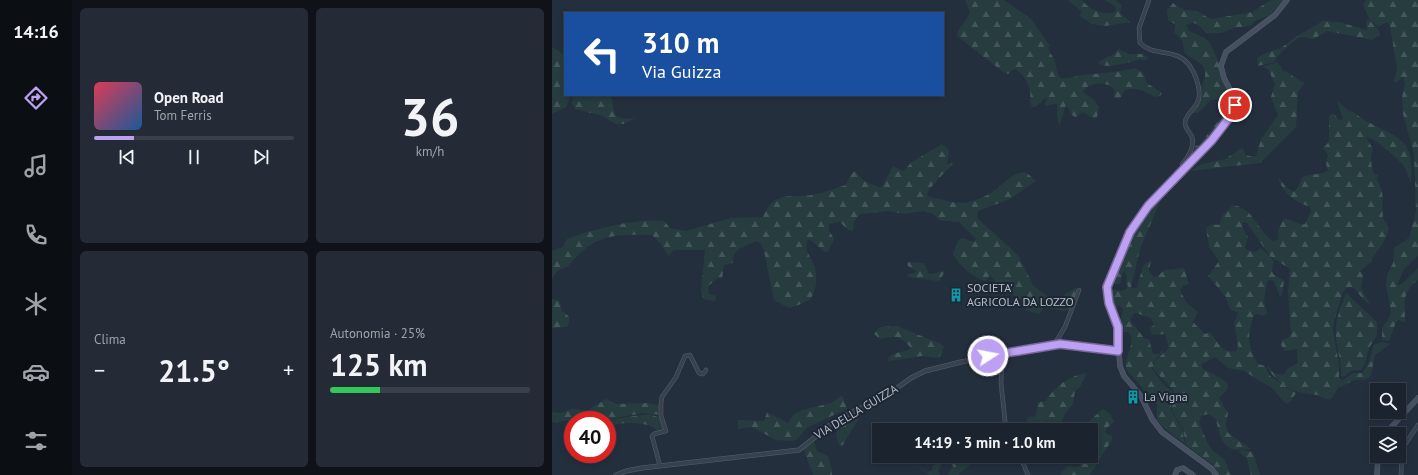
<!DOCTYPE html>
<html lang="it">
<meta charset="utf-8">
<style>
:root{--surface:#1b232e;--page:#242b36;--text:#f1f3f6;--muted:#a0a4aa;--line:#39404a;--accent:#bca0f2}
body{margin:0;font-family:"PT Sans",sans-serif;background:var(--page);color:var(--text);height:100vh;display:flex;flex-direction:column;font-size:15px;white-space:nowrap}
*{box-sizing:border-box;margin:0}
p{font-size:13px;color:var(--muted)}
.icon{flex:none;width:22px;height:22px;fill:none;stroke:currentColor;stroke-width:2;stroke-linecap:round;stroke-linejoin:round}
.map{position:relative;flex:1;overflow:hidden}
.panel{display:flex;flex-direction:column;gap:8px;padding:8px;background:#0f1319;width:480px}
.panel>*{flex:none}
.guide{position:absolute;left:12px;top:12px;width:380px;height:84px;border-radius:0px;box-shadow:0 2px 6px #0003,0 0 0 1px var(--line);background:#1a4fa0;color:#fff;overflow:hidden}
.buttons{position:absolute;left:818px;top:383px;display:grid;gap:8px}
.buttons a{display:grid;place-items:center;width:36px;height:36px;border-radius:0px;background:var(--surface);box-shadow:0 2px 6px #0003,0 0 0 1px var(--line);font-size:20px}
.speed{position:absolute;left:12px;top:411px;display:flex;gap:8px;font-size:20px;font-weight:700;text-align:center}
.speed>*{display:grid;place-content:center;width:52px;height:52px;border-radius:50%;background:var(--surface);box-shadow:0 2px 6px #0003,0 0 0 1px var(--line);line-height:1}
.speed .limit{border:6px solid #d22;background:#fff;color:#111}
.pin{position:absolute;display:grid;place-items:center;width:34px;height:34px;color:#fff;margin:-17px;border:2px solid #fff;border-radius:50%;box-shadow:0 1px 4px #0007}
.me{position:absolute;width:44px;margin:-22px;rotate:79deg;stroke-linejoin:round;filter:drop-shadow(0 0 3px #0008)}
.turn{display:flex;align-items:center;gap:14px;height:84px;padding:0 12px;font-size:18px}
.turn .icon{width:52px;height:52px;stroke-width:2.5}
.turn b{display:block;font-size:28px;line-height:34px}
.big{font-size:30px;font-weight:800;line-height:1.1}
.panel .widget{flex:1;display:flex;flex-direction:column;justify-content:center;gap:6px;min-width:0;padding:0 14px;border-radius:6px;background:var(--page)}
.panel .dial{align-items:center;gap:0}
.dial b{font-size:52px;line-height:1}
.song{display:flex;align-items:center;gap:12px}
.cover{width:48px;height:48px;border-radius:6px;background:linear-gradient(135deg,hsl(350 70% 55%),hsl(210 70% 35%))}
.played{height:4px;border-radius:2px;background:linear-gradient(90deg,var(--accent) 20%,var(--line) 20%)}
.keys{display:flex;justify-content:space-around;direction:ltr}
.heat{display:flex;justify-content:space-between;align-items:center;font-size:22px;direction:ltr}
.charge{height:6px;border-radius:3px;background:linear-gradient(90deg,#34c759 25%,var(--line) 0)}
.panel .tiles{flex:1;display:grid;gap:8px;grid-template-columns:repeat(2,1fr)}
.trip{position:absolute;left:320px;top:423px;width:226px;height:40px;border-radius:0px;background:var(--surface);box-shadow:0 2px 6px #0003,0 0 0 1px var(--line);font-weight:800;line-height:40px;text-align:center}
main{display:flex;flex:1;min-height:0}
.dock{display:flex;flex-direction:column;width:72px;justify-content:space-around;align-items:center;background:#0b0e12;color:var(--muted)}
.dock .icon{width:28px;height:28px}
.dock .current{color:var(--accent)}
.dock b{font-size:18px;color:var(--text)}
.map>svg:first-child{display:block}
.forest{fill:url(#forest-firs)}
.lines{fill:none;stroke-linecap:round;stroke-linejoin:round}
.minor-casing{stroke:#565f6c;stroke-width:4.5}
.tertiary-casing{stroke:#565f6c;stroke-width:5}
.secondary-casing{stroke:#565f6c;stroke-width:5.5}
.minor{stroke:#38414e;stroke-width:3.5}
.tertiary{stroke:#38414e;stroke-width:4}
.secondary{stroke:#465061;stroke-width:4.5}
.route-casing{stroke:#7a689d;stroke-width:10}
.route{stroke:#bca0f2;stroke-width:7}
.labels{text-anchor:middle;stroke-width:4;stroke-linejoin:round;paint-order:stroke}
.poi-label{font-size:12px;fill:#b4bcc9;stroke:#1d2633;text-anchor:start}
.street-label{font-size:12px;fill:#b4bcc9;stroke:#1d2633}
</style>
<main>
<nav class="dock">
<b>14:16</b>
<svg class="icon current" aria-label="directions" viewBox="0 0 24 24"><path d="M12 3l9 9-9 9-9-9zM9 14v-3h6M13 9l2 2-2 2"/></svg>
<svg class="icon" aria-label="music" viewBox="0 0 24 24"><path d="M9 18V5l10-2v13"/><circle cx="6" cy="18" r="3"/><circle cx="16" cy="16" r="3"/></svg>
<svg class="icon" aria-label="phone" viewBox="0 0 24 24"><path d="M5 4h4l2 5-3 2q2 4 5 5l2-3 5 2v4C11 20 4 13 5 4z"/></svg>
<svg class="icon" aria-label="climate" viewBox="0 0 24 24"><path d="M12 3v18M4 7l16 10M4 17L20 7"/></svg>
<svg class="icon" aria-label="car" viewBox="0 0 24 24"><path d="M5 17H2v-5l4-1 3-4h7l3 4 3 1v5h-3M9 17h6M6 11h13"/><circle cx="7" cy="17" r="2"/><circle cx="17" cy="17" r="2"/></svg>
<svg class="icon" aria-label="filters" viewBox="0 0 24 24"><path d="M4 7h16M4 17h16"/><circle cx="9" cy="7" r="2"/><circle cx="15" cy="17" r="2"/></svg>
</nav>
<section class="panel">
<div class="tiles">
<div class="widget">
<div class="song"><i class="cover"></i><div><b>Open Road</b><p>Tom Ferris</p></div></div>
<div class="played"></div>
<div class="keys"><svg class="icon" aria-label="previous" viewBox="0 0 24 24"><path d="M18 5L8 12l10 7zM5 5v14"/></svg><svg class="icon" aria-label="pause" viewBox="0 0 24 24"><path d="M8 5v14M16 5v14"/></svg><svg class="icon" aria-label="next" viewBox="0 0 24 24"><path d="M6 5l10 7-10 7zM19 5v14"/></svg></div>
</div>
<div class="widget dial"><b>36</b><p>km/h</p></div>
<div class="widget"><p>Clima</p>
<div class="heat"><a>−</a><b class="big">21.5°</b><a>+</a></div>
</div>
<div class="widget"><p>Autonomia · 25%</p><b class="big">125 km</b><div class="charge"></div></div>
</div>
</section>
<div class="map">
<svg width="866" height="475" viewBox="0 0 866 475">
<defs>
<pattern id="forest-firs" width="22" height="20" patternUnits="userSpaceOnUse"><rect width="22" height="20" fill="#263c3f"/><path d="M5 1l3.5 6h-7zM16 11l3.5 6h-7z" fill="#435659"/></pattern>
</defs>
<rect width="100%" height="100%" fill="#242f3e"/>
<path class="forest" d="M413 0H452L479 19 498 46 496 47C497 52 500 55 502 59 505 66 503 72 509 78 518 79 523 76 531 75 549 73 567 72 584 68L591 73 595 83 610 93 608 96 603 97C594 92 584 86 573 90L568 98 565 99 562 97V90C557 80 535 82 531 92L541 99 547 107 545 117 542 119 531 112 524 117 521 116 514 105 508 124H507L505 116V103L494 106 493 104 495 99 493 98 483 107H480C477 101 479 97 478 91 477 84 470 71 462 69L456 74 451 72 405 36C405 28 415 21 418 12Z
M516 0H530C536 9 554 17 564 11L563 6 553 0H563L570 5 568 13 578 22 553 26 540 24 529 17 528 14 530 12Z
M719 0H734L730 2 716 16 703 21 699 25 693 27H685L669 33H655C648 27 644 19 634 25L637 31 653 38 658 43 681 94 679 112 666 131 634 165 643 146 647 145 670 116 674 104 669 99 659 100 646 113H641L648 101V88C653 82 656 71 649 64 645 60 637 58 633 53L630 40 622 32 624 25 616 20 615 11 621 3 632 10 645 11 653 16 660 19 700 12Z
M814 0H866V256L852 269 845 285 850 284 866 268V280C849 292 853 305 853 322L847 320 844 322 837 341 830 340V328L837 318 839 312 834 285 835 275 841 263 842 248 857 238 864 211 862 154 851 114 850 97 853 84 851 76 845 82 842 81 845 68 838 26 835 22 826 27 818 20 811 5Z
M816 19 826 29 828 35 820 40 775 31 762 39C758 39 753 37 749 37 744 38 723 57 722 62L706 66 705 58 716 52 729 48 742 38 771 21 787 22 815 30 814 23Z
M0 47 13 55V95H19L14 107 0 114Z
M566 49 577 54H591L597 58 592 61 588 59C579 62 551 71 546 62L562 54Z
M725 62 731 70 752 83 746 92 744 127 708 163 638 171 650 164 673 159 690 148 694 155 701 157 704 156 709 139 726 115 719 97 723 84 716 69 711 67Z
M21 95H59L62 112 65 117 75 119 83 118 72 124H63L51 116 23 109 20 103Z
M785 101 797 111 801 112C807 116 813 121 820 124 852 140 862 142 859 183 856 177 855 170 851 165 845 158 822 137 814 137L821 149C818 156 819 167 822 174L826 175 825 180C834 196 829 200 831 217 831 222 838 224 836 231 834 241 826 250 820 258V261L808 271 811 276 809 288 818 304 811 299 802 288 795 287 791 292 782 321 781 330 787 364V378L791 380 801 373H810L816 364 822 345 829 342 838 344 823 355 819 376C813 381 810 379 803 380 800 380 793 386 787 387L779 399C773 400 771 397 765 395 759 394 753 394 747 392 736 390 717 375 715 365L722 373 730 375 733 374 735 369 746 363 745 349 733 351 729 345 730 340 737 337 739 333 736 291 738 269 718 256 695 223 691 222 690 226 696 237 693 248 695 250 703 252 709 248 722 261C716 277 724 274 732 281L730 295 728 297 722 281 718 280 715 282 712 301 715 313 712 316 705 314 702 315C695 336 695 345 706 364L713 366 718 376 744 393 739 401 734 404 720 388 692 371 676 368 663 357 650 364V368L672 380 676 385 675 390 667 398 676 413 674 425 676 433 699 449C694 449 688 450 683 450 669 447 666 430 664 419L656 414 649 416 647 422 655 442 660 450 672 459 679 475H667L662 466 634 445 631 429 620 411 621 390 601 369 603 361 617 348 613 334 600 335 598 328 602 325 599 318 584 313H582L578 320 592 338 597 340 601 354H607L616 345 603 360 600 369 613 386 620 391 619 411 630 429 633 444 611 427 605 420V405L574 369C571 357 586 343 576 332H569L566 320 569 318 571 309 566 304 565 308H562L558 289 570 291 574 289 576 286 574 283 575 277 573 271 571 272 568 284H561L560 280 586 221 609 195V199L588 249 579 287 582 289 585 287 591 266 599 260 597 271 602 278 613 270 632 268 637 284 631 286 628 290 634 302 646 312 641 322 653 334 658 332C665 341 670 354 684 351L686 346 682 323 686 313 678 309 674 297 656 276 667 261 657 247 654 228 660 224 667 225 670 216 681 205C702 208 706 232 721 241L727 239 726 230 732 219C740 218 745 226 753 224L759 211 758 207C742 201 731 194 726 177L734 187 741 192C748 188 747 181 752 176L771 173 776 170 774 164 776 155 771 148 776 143 777 139V116L781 113 787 120 791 119Z
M390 144 397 150 395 164 401 163C394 172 379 185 375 194L377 197C391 199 403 205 417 202 425 200 437 195 443 190 453 183 462 170 475 173L484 181 456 200 426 211 425 218 466 255 481 285 497 298 501 299 509 297 523 288 526 290 520 309 512 311 492 307 487 314 474 310 476 302 470 301 449 288 438 275 434 281C422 279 406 264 401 254L406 241 410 238 422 242 424 239 407 222 387 220 381 214 371 211 352 214 337 211 309 214 302 221 301 231 296 230 288 222 277 224V230L282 239 276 252H273L257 239C249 249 261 259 263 268 265 276 265 294 257 300 252 303 244 306 237 308L222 300 212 251 209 244 204 241C193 247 180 248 181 263L172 265 170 279 166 278 156 286 157 294 164 296 163 301 151 299 149 290 153 250H122L116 256 109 244 100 235C60 234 43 234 16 266 13 268 11 268 7 270 4 272 2 276 0 279V251L11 247 15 239C42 229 83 218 112 221L118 228 134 231 179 218 211 217C222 190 238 198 260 195 272 193 283 188 294 185L299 174 303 171 312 181 327 187 331 185 341 166 351 171 360 162Z
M357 262 372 263 377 274 393 271 389 279 386 281 355 277 356 274 363 273 364 271 356 266 355 263Z
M794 293 825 322V335L817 348 813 363 809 370 799 371 791 377 789 376C790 360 783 345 784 329 784 317 790 304 794 293Z
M0 299 8 301 10 311C18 316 19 318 15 327L0 328Z
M345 326 389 344 392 347 387 358 370 356 337 361 335 359 341 354 356 350 358 347C347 335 344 336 328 339L322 334 328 327Z
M535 373 528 387 523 391 521 404 513 414 505 430H471L476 417H481L484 415 486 402 494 401C502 387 518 375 535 373Z
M289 396 291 397 295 409 256 427 245 439 241 441 224 440 200 427 186 429V420L212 421 215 412 236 423 242 414 250 410 279 403Z
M54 399 65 404 96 403 109 406 108 415 92 413 50 420H21V425L19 420 0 423V412L9 413 20 409 36 410Z
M551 409 559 415 562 422 553 430 554 434 560 436V441C550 452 547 464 537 475H508L515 466 526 467 533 461 532 456H539V430H527Z
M303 412 306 420 290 446 286 443 284 433 292 420Z
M97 414 109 418 113 428 112 430 105 431C100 422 76 422 66 424 62 425 58 428 55 430L54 420Z
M261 438 265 451 276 456 280 470V475H261L251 448Z
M690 450 701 452 708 475H699L695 459 686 451Z
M387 456H394L386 471 388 475H378L367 467V466L375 472 379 471Z
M399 456H404L407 462 411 461 413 456H421L420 459 422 461 406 475H395L401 466 398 459Z"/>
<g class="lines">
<g class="minor-casing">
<path id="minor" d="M597 0 587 28 588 43C605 60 627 43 642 73 645 80 648 89 647 97 647 107 633 113 633 123 633 129 638 132 640 137 643 146 636 158 630 164L632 170
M502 345 513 327 527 290
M450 354 449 383 454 430
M468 456 476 475
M108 466 100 436 102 434 114 431 109 416V403L110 397 124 377 133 356 138 355 147 373 151 374 154 370
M849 475 850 449 866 425"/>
</g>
<g class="tertiary-casing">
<path id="tertiary" d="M64 475 74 471 90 468 247 450 278 425 300 412 330 399 359 378 373 371 409 362 508 344 566 351"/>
</g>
<g class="secondary-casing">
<path id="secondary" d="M833 434 866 398
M623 475 625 470 631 468 641 475
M664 475 660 469 610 432 600 419 589 396 572 376 568 366 565 327 557 303 555 287 578 232 585 219 660 140 680 115 683 99 672 78 669 66 674 52 723 15 735 0
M825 475 826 456"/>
</g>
<use href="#minor" class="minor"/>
<use href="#tertiary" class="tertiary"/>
<use href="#secondary" class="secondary"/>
</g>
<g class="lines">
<g class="route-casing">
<path id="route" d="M436 356 508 344 566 351V327L557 303 555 287 578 232 596 206 660 140 680 114 683 105"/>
</g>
<use href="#route" class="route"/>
</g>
<defs>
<g id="building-bare" transform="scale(1.08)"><path d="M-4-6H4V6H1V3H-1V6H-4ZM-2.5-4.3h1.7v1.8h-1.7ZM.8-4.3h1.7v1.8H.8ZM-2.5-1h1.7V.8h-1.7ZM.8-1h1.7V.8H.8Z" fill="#0f9aa8" stroke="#1d2633" stroke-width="2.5" paint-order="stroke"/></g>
</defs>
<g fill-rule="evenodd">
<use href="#building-bare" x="404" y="295"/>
<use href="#building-bare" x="581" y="397"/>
</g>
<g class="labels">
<g class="poi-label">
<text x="415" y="292">SOCIETA'<tspan x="415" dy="14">AGRICOLA DA LOZZO</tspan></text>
<text x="592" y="401">La Vigna</text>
</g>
<g class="street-label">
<text transform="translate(304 412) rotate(-31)" y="4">VIA DELLA GUIZZA</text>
</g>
</g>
</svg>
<div class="buttons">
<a><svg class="icon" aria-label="search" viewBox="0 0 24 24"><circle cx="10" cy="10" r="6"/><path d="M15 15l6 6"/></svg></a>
<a><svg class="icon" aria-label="layers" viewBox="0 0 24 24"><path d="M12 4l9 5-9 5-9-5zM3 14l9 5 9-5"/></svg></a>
</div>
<div class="speed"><div class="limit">40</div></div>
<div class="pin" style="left:683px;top:105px;background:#d93025"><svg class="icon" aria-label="arrive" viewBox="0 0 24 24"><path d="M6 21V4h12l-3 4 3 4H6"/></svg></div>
<svg class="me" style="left:436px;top:356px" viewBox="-20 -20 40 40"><circle r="17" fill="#bca0f2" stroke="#fff" stroke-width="3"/><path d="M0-11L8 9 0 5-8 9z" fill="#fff"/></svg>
<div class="trip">14:19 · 3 min · 1.0 km</div>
<div class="guide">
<div class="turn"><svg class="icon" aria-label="left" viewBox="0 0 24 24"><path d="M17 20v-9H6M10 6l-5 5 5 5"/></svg><div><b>310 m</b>Via Guizza</div></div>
</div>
</div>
</main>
